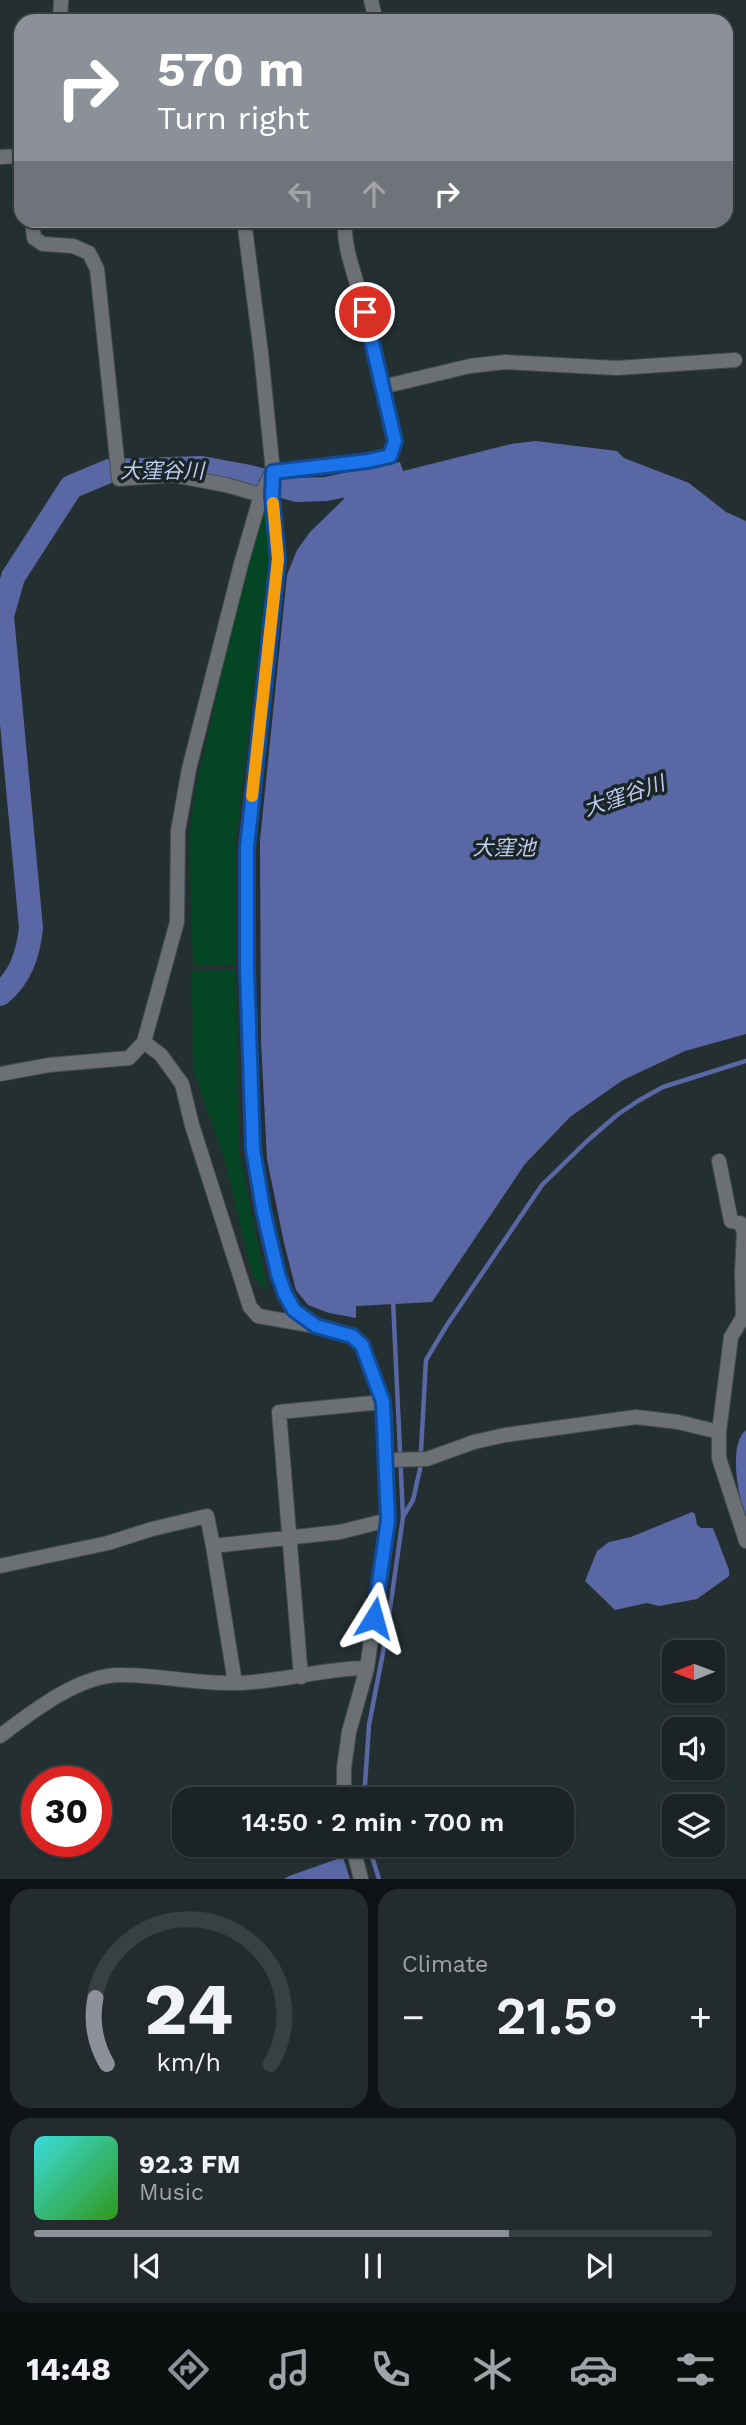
<!DOCTYPE html>
<meta charset="utf-8">
<style>
:root{--surface:#1b2326;--page:#242b2e;--text:#f1f3f6;--muted:#a0a4a7;--line:#394043;--accent:#8c9099}
body{margin:0;font-family:"Work Sans","Noto Sans JP",sans-serif;background:var(--page);color:var(--text);height:100vh;display:flex;flex-direction:column;font-size:26px;white-space:nowrap}
*{box-sizing:border-box;margin:0}
p{font-size:23px;color:var(--muted)}
.icon{flex:none;width:38px;height:38px;fill:none;stroke:currentColor;stroke-width:2;stroke-linecap:round;stroke-linejoin:round}
.map{position:relative;height:1879px;overflow:hidden}
.side{display:flex;flex-direction:column;gap:10px;padding:10px;background:#0f1315;flex:1}
.side>*{flex:none}
.banner{position:absolute;left:14px;top:14px;width:719px;height:214px;border-radius:21px;box-shadow:0 2px 5px #0004,0 0 0 2px var(--line);background:#8c9099;color:#fff;overflow:hidden}
.needle{width:46px;rotate:269deg}
.buttons{position:absolute;left:662px;top:1640px;display:grid;gap:14px}
.buttons a{display:grid;place-items:center;width:63px;height:63px;border-radius:14px;background:var(--surface);box-shadow:0 2px 5px #0004,0 0 0 2px var(--line);font-size:35px}
.speed{position:absolute;left:21px;top:1766px;display:flex;gap:14px;font-size:35px;font-weight:700;text-align:center}
.speed>*{display:grid;place-content:center;width:91px;height:91px;border-radius:50%;background:var(--surface);box-shadow:0 2px 5px #0004,0 0 0 2px var(--line);line-height:1}
.speed .limit{border:10px solid #d22;background:#fff;color:#111}
.pin{position:absolute;display:grid;place-items:center;width:60px;height:60px;color:#fff;margin:-30px;border:4px solid #fff;border-radius:50%;box-shadow:0 2px 7px #0007}
.me{position:absolute;width:77px;margin:-38px;rotate:8deg;stroke-linejoin:round;filter:drop-shadow(0 0 5px #0008)}
.turn{display:flex;align-items:center;gap:24px;height:147px;padding:0 28px;font-size:32px}
.turn .icon{width:91px;height:91px;stroke-width:2.5}
.turn b{display:block;font-size:49px;line-height:60px}
.lanes{display:flex;align-items:center;height:66px;padding:0 28px;background:#0003;justify-content:center;gap:35px;direction:ltr}
.lanes .off{opacity:.35}
.big{font-size:52px;font-weight:600;line-height:1.1}
.side .card{flex:1;display:flex;flex-direction:column;justify-content:center;gap:10px;min-width:0;padding:0 24px;border-radius:21px;background:var(--page)}
.side .dial{align-items:center;gap:0}
.dial svg{height:182px;overflow:visible;fill:none;stroke:var(--line);stroke-width:7;stroke-linecap:round;text-anchor:middle}
.dial text{fill:var(--text);stroke:none}
.song{display:flex;align-items:center;gap:21px}
.cover{width:84px;height:84px;border-radius:10px;background:linear-gradient(135deg,hsl(180 70% 55%),hsl(110 70% 35%))}
.played{height:7px;border-radius:4px;background:linear-gradient(90deg,var(--accent) 70%,var(--line) 70%)}
.keys{display:flex;justify-content:space-around;direction:ltr}
.heat{display:flex;justify-content:space-between;align-items:center;font-size:38px;direction:ltr}
.side .tiles{flex:1;display:grid;gap:10px;grid-template-columns:1fr 1fr}
.card:last-child{grid-column:span 2}
.trip{position:absolute;left:172px;top:1787px;width:402px;height:70px;border-radius:21px;background:var(--surface);box-shadow:0 2px 5px #0004,0 0 0 2px var(--line);font-weight:600;line-height:70px;text-align:center}
.menu{display:flex;height:112px;justify-content:space-around;align-items:center;background:#0b0e0f;color:var(--muted)}
.menu .icon{width:49px;height:49px}
.menu .on{color:var(--accent)}
.menu b{font-size:32px;color:var(--text)}
.map>svg:first-child{display:block}
.green{fill:#044523}
.water{fill:#5968a5}
.lines{fill:none;stroke-linecap:round;stroke-linejoin:round}
.stream{stroke:#5968a5;stroke-width:4.5}
.river{stroke:#5968a5;stroke-width:24}
.minor-casing{stroke:#414c4e;stroke-width:16}
.tertiary-casing{stroke:#414c4e;stroke-width:16}
.minor{stroke:#6c7074;stroke-width:14}
.tertiary{stroke:#6c7074;stroke-width:14}
.route-casing{stroke:#114b97;stroke-width:18}
.route{stroke:#1a73e8;stroke-width:12}
.slow{stroke:#f59e0b;stroke-width:12}
.labels{text-anchor:middle;stroke-width:7;stroke-linejoin:round;paint-order:stroke}
.water-label{font-size:21px;font-style:italic;fill:#c1cbef;stroke:#1a2528}
</style>
<div class="map">
<svg width="746" height="1879" viewBox="0 0 746 1879">
<rect width="100%" height="100%" fill="#242f32"/>
<path class="green" d="M266 501 271 541 236 840V965L193 966 189 840 195 791 247 563Z
M236 970 239 1152 268 1291 253 1277 224 1158 193 1069 192 971Z"/>
<path class="water" d="M536 441 617 451 624 458 689 483 726 512 746 521V1034L685 1051 623 1080 570 1117 525 1164 432 1302 356 1306V1318L329 1313 308 1305 296 1290 284 1243 267 1159 261 1041 260 840 287 575 297 550 310 532 344 499 339 477 400 462 403 471 511 444Z
M746 1430V1515C738 1497 728 1444 746 1430Z
M692 1512 695 1514 697 1525 701 1528H713L729 1570V1576L697 1599 659 1606 647 1603 615 1610 585 1581 597 1551 609 1542 631 1537Z
M343 1857 350 1879H284L289 1876Z"/>
<g class="lines">
<path class="stream" d="M404 1515 413 1500 420 1469 426 1360 447 1325 542 1185 586 1142 617 1115 638 1101 663 1087 746 1061
M364 1799 369 1725 386 1637 403 1517 393 1300
M368 1844 379 1879"/>
<path class="river" d="M0 994C21 977 28 954 31 928L2 616 13 577 71 487 109 471 201 468 250 477 297 490 326 489 368 480 371 485"/>
<g class="minor-casing">
<path id="minor" d="M371 0 376 21
M60 21 61 0
M0 157 21 156
M32 220 34 238 43 244 73 246 89 253 97 269 119 479 173 475 226 485 261 495
M244 220 261 353 273 472 272 497 278 559 247 848V968L253 1149 263 1209 278 1274 285 1294 294 1310 316 1326 352 1336 362 1345 383 1402 385 1415 388 1520 367 1668 349 1732 344 1768V1799
M382 387 470 366 505 362 617 368 735 360
M273 472 368 461 390 456 395 441C384 394 373 346 361 299 355 273 343 248 345 220
M144 1042 161 1055 182 1084 192 1125 250 1307 258 1316 315 1326
M0 1074 49 1065 129 1058 144 1042 177 922 178 831 189 769 241 564 261 495 271 474
M719 1161 731 1221 740 1223 744 1231 742 1273 743 1315
M387 1460 427 1459 474 1442 505 1435 636 1417 678 1422 719 1432
M213 1546 235 1683
M0 1566 108 1543 152 1529 207 1516 213 1546 340 1532 388 1520
M301 1677 279 1412 383 1402
M0 1736C33 1711 80 1674 122 1675 160 1675 197 1684 234 1683 279 1683 322 1668 367 1668
M352 1844 361 1879"/>
</g>
<g class="tertiary-casing">
<path id="tertiary" d="M746 1312 731 1337 719 1432V1458L746 1541"/>
</g>
<use href="#minor" class="minor"/>
<use href="#tertiary" class="tertiary"/>
</g>
<g class="lines">
<g class="route-casing">
<path id="route" d="M365 312 395 441 390 456 368 461 273 472 272 497 278 559 247 848V968L253 1149 263 1209 278 1274 285 1294 294 1310 316 1326 352 1336 362 1345 383 1402 388 1520 374 1618"/>
</g>
<use href="#route" class="route"/>
<path class="slow" d="M252 796 278 559 273 503"/>
</g>
<g class="labels">
<g class="water-label">
<text x="162" y="478">大窪谷川</text>
<text transform="translate(624 796) rotate(-19)" y="7">大窪谷川</text>
<text x="504" y="855">大窪池</text>
</g>
</g>
</svg>
<div class="buttons">
<a><svg class="needle" viewBox="-14 -14 28 28"><path d="M0-13l5 13h-10z" fill="#e53935"/><path d="M0 13l5-13h-10z" fill="#a0a4a7"/></svg></a>
<a><svg class="icon" aria-label="sound" viewBox="0 0 24 24"><path d="M4 9h4l5-4v14l-5-4H4zM17 9q2 3 0 6"/></svg></a>
<a><svg class="icon" aria-label="layers" viewBox="0 0 24 24"><path d="M12 4l9 5-9 5-9-5zM3 14l9 5 9-5"/></svg></a>
</div>
<div class="speed"><div class="limit">30</div></div>
<div class="pin" style="left:365px;top:312px;background:#d93025"><svg class="icon" aria-label="arrive" viewBox="0 0 24 24"><path d="M6 21V4h12l-3 4 3 4H6"/></svg></div>
<svg class="me" style="left:374px;top:1618px" viewBox="-20 -20 40 40"><path d="M0-17L14 15 0 8-14 15z" fill="#1a73e8" stroke="#fff" stroke-width="4"/></svg>
<div class="trip">14:50 · 2 min · 700 m</div>
<div class="banner">
<div class="turn"><svg class="icon" aria-label="right" viewBox="0 0 24 24"><path d="M7 20v-9h11M14 6l5 5-5 5"/></svg><div><b>570 m</b>Turn right</div></div>
<div class="lanes"><svg class="icon off" aria-label="left" viewBox="0 0 24 24"><path d="M17 20v-9H6M10 6l-5 5 5 5"/></svg><svg class="icon off" aria-label="ahead" viewBox="0 0 24 24"><path d="M12 20V5M6 11l6-6 6 6"/></svg><svg class="icon" aria-label="right" viewBox="0 0 24 24"><path d="M7 20v-9h11M14 6l5 5-5 5"/></svg></div>
</div>
</div>
<section class="side">
<div class="tiles">
<div class="card dial"><svg viewBox="0 0 100 80">
<path d="M14 69A42 42 0 1 1 86 69"/>
<path d="M14 69A42 42 0 0 1 9 40" stroke="#8c9099"/>
<text x="50" y="56" font-size="32" font-weight="700">24</text>
<text x="50" y="72" font-size="11">km/h</text>
</svg></div>
<div class="card"><p>Climate</p>
<div class="heat"><a>−</a><b class="big">21.5°</b><a>+</a></div>
</div>
<div class="card">
<div class="song"><i class="cover"></i><div><b>92.3 FM</b><p>Music</p></div></div>
<div class="played"></div>
<div class="keys"><svg class="icon" aria-label="previous" viewBox="0 0 24 24"><path d="M18 5L8 12l10 7zM5 5v14"/></svg><svg class="icon" aria-label="pause" viewBox="0 0 24 24"><path d="M8 5v14M16 5v14"/></svg><svg class="icon" aria-label="next" viewBox="0 0 24 24"><path d="M6 5l10 7-10 7zM19 5v14"/></svg></div>
</div>
</div>
</section>
<nav class="menu">
<b>14:48</b>
<svg class="icon on" aria-label="directions" viewBox="0 0 24 24"><path d="M12 3l9 9-9 9-9-9zM9 14v-3h6M13 9l2 2-2 2"/></svg>
<svg class="icon" aria-label="music" viewBox="0 0 24 24"><path d="M9 18V5l10-2v13"/><circle cx="6" cy="18" r="3"/><circle cx="16" cy="16" r="3"/></svg>
<svg class="icon" aria-label="phone" viewBox="0 0 24 24"><path d="M5 4h4l2 5-3 2q2 4 5 5l2-3 5 2v4C11 20 4 13 5 4z"/></svg>
<svg class="icon" aria-label="climate" viewBox="0 0 24 24"><path d="M12 3v18M4 7l16 10M4 17L20 7"/></svg>
<svg class="icon" aria-label="car" viewBox="0 0 24 24"><path d="M5 17H2v-5l4-1 3-4h7l3 4 3 1v5h-3M9 17h6M6 11h13"/><circle cx="7" cy="17" r="2"/><circle cx="17" cy="17" r="2"/></svg>
<svg class="icon" aria-label="filters" viewBox="0 0 24 24"><path d="M4 7h16M4 17h16"/><circle cx="9" cy="7" r="2"/><circle cx="15" cy="17" r="2"/></svg>
</nav>
